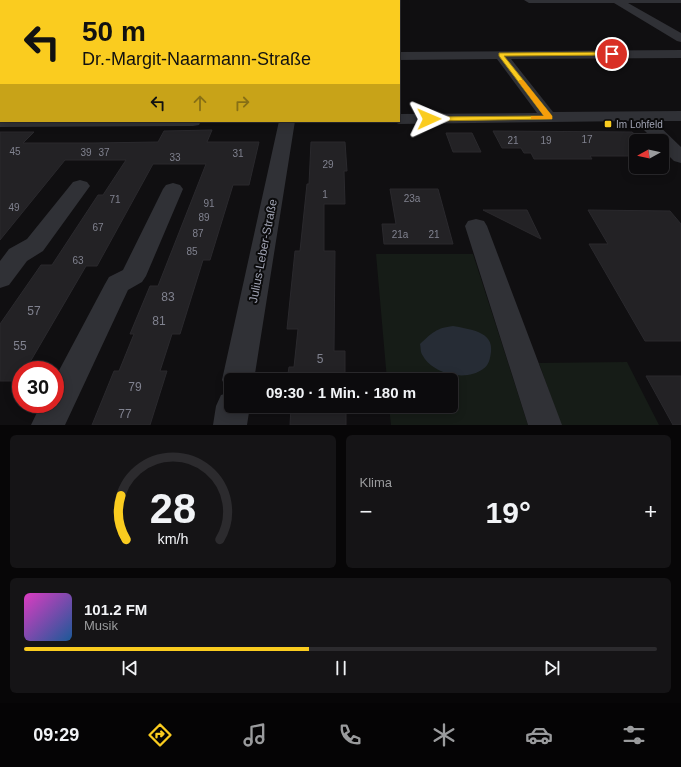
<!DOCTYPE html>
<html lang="de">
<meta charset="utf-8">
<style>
:root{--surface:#0c0b0d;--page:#151416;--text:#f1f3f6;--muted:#9a9b9d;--line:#2c2b2e;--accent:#facc1f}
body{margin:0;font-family:Arial,sans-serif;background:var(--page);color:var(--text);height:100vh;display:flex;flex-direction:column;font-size:15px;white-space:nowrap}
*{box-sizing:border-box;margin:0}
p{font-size:13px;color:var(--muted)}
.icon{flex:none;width:22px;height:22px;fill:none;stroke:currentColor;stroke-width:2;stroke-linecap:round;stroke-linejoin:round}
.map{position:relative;height:425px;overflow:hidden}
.sheet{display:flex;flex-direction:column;gap:10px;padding:10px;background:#070607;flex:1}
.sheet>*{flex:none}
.top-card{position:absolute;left:0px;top:0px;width:400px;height:122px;box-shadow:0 2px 10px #0003,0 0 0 1px var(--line);background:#facc1f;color:#111;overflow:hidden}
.needle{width:26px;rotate:262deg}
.buttons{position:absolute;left:629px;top:134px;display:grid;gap:8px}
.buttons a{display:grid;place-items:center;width:40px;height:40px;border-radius:6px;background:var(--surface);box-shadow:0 2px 10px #0003,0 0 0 1px var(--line);font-size:20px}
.speed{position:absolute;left:12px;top:361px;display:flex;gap:8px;font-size:20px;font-weight:700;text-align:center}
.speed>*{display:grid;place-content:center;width:52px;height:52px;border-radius:50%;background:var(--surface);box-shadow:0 2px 10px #0003,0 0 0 1px var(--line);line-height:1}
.speed .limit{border:6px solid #d22;background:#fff;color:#111}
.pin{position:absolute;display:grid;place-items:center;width:34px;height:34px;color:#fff;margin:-17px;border:2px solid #fff;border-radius:50%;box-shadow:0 1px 4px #0007}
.me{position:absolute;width:44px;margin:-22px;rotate:89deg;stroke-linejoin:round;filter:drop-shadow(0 0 3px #0008)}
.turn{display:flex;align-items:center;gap:14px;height:84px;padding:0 16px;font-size:18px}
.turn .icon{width:52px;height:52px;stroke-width:2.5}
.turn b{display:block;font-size:28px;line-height:34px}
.lanes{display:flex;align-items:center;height:38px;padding:0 16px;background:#0003;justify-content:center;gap:20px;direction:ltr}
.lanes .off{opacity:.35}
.big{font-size:30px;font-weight:600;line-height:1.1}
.sheet .tile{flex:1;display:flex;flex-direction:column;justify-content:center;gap:6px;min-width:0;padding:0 14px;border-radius:6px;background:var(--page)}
.sheet .dial{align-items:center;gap:0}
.dial svg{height:104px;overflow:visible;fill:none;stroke:var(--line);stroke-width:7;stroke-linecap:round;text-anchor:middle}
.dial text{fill:var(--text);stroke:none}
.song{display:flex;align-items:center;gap:12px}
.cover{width:48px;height:48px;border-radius:6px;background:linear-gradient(135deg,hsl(310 70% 55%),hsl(210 70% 35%))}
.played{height:4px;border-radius:2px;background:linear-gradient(90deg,var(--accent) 45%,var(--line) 45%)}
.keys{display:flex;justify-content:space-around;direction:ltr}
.heat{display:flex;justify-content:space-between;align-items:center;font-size:22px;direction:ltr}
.sheet .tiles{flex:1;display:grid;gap:10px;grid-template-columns:1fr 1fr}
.tile:last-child{grid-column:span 2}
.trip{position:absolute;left:224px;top:373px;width:234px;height:40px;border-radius:6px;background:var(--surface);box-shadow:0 2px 10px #0003,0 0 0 1px var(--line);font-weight:600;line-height:40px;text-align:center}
.tab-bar{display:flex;height:64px;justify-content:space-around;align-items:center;background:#050405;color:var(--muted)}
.tab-bar .icon{width:28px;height:28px}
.tab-bar .active{color:var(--accent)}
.tab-bar b{font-size:18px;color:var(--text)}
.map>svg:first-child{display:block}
.green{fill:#161c17}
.water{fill:#262c35}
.building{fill:#232225;stroke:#2a292d}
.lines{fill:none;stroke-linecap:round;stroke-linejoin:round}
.minor{fill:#303136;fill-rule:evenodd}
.route{fill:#facc1f;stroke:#a28514}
.slow{fill:#f59e0b}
.poi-dot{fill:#facc1f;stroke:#0b0b0c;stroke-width:1.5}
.labels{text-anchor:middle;stroke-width:4;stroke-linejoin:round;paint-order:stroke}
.far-poi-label{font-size:10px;fill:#a0a3b3;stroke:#0b0b0c;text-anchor:start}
.number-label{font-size:10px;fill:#80828f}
.street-label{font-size:12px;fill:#a0a3b3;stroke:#0b0b0c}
.near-number-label{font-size:12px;fill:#80828f}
</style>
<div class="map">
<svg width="681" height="425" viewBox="0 0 681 425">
<rect width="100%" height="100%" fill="#100f11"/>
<path class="green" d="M376 254H473L528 425H391L389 406H451V380H387Z
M627 362 659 425H561L539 363Z"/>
<path class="water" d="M453 326C468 329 494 331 491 352 490 359 489 365 483 369 466 382 433 374 423 356 420 352 421 348 420 344 432 333 436 328 453 326Z"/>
<path class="building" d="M212 130 207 142H259L249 185H233L210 260H203L180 334H172L160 371H167L150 425H92L114 371H119L134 334H130L150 286H158L206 164H153L97 266H86L26 369H21L14 381H0V324L41 265H52L98 195H103L126 160H65L0 240V132H34L23 143H94L158 142 164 131Z
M493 131 632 132 643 141H636V159H633L630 156H590L592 159H534L531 153H524L521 148H502Z
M446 133H472L481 152H453Z
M311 142H345L347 171H344L345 204H324V251H335L334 351H345V380H287L289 367H294L298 329H287L295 251H300L307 184H309Z
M390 189H438L453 244H384L382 224H396Z
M483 210H527L541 239Z
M588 210 670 211 681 224V341H645L589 244H608Z
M646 376H681V425H673Z
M284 406H346V425H290L291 408H284Z"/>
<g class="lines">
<path class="minor" d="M524 0H681V3H628L681 33V42L677 41 614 3H529Z
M681 50V58L511 59 553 112 681 111V121H654L681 147V163L674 161 662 149V141H655L635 121 399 124 392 121H399V114L537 113 497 59 399 60V52Z
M0 54H1V62H0Z
M0 117 1 121H201L199 125 193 126 0 127Z
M279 121H295L254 380H231V391L227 390 222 380Z
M80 180 87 182 90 186 43 251 27 261 9 285 0 288V261L9 249 27 239 73 182Z
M173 183 180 185 183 189 146 276 142 282 128 290 65 425H31L41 404H55V378L105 284 109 277 123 270 163 189 166 185Z
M476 219 484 221 487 226 562 425H528L465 226 468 221Z
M231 392V406H250L247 425H213L216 406 221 395Z"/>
</g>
<path class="route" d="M612 52H614V55L504 56 552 116V119L429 121 426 119 429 117 544 116 499 56V53Z"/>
<path class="slow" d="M519 80H523L552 116V119H531V116H544L519 82Z"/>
<rect class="poi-dot" x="604" y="120" width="8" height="8" rx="2"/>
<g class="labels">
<g class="far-poi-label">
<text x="616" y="128">Im Lohfeld</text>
</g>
<g class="number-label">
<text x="587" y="143">17</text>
<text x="513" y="144">21</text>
<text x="546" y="144">19</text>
<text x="15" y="155">45</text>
<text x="86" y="156">39</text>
<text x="104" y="156">37</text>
<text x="238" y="157">31</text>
<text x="175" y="161">33</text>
<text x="328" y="168">29</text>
<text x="325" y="198">1</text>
<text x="412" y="202">23a</text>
<text x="115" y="203">71</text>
<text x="209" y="207">91</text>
<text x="14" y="211">49</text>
<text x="204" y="221">89</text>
<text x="98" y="231">67</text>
<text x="198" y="237">87</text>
<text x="400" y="238">21a</text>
<text x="434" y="238">21</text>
<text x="192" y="255">85</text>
<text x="78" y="264">63</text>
</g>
<g class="street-label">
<text transform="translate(263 251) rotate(-79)" y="4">Julius-Leber-Straße</text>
</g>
<g class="near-number-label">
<text x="168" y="301">83</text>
<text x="34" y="315">57</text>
<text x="159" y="325">81</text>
<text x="20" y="350">55</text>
<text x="320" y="363">5</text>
<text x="135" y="391">79</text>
<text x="125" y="418">77</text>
</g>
</g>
</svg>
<div class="buttons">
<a><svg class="needle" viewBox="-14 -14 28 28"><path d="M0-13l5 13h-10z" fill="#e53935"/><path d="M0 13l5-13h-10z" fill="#9a9b9d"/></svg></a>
</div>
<div class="speed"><div class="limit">30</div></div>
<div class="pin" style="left:612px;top:54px;background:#d93025"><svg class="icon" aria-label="arrive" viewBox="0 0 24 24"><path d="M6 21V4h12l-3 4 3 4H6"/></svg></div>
<svg class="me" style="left:429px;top:119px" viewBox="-20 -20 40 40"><path d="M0-17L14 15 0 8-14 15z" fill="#facc1f" stroke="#fff" stroke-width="4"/></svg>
<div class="trip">09:30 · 1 Min. · 180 m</div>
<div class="top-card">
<div class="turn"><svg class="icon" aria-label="left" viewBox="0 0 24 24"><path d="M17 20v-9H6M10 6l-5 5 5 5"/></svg><div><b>50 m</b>Dr.-Margit-Naarmann-Straße</div></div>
<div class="lanes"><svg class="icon" aria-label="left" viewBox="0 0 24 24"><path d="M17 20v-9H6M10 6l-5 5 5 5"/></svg><svg class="icon off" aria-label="ahead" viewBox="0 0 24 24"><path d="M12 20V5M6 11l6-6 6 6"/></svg><svg class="icon off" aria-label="right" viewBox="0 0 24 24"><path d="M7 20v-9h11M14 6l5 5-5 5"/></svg></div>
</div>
</div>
<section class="sheet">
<div class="tiles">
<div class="tile dial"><svg viewBox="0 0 100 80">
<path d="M14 69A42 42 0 1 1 86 69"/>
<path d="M14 69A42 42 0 0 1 10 35" stroke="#facc1f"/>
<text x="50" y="56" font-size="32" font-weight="700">28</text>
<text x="50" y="72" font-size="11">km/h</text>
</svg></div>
<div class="tile"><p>Klima</p>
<div class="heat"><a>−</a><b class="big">19°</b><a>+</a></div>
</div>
<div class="tile">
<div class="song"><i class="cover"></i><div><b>101.2 FM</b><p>Musik</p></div></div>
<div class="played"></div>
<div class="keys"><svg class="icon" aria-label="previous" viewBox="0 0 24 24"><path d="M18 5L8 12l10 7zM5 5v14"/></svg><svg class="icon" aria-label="pause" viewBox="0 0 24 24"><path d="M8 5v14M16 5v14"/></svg><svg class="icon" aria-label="next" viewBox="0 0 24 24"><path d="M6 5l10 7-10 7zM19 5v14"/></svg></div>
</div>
</div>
</section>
<nav class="tab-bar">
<b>09:29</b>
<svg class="icon active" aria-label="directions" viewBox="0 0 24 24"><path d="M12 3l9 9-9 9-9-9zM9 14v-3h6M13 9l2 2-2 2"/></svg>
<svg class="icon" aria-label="music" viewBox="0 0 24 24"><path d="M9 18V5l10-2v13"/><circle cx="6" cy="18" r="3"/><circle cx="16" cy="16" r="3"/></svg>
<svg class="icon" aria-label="phone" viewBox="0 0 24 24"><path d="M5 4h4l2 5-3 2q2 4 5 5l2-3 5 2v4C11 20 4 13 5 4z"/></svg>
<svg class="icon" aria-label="climate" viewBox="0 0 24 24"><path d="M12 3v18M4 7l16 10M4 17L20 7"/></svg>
<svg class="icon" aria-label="car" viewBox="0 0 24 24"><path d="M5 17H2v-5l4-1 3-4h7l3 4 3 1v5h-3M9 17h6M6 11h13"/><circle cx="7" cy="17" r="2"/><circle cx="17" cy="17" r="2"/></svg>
<svg class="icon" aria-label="filters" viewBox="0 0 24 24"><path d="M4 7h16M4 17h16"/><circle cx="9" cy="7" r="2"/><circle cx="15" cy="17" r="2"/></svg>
</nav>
